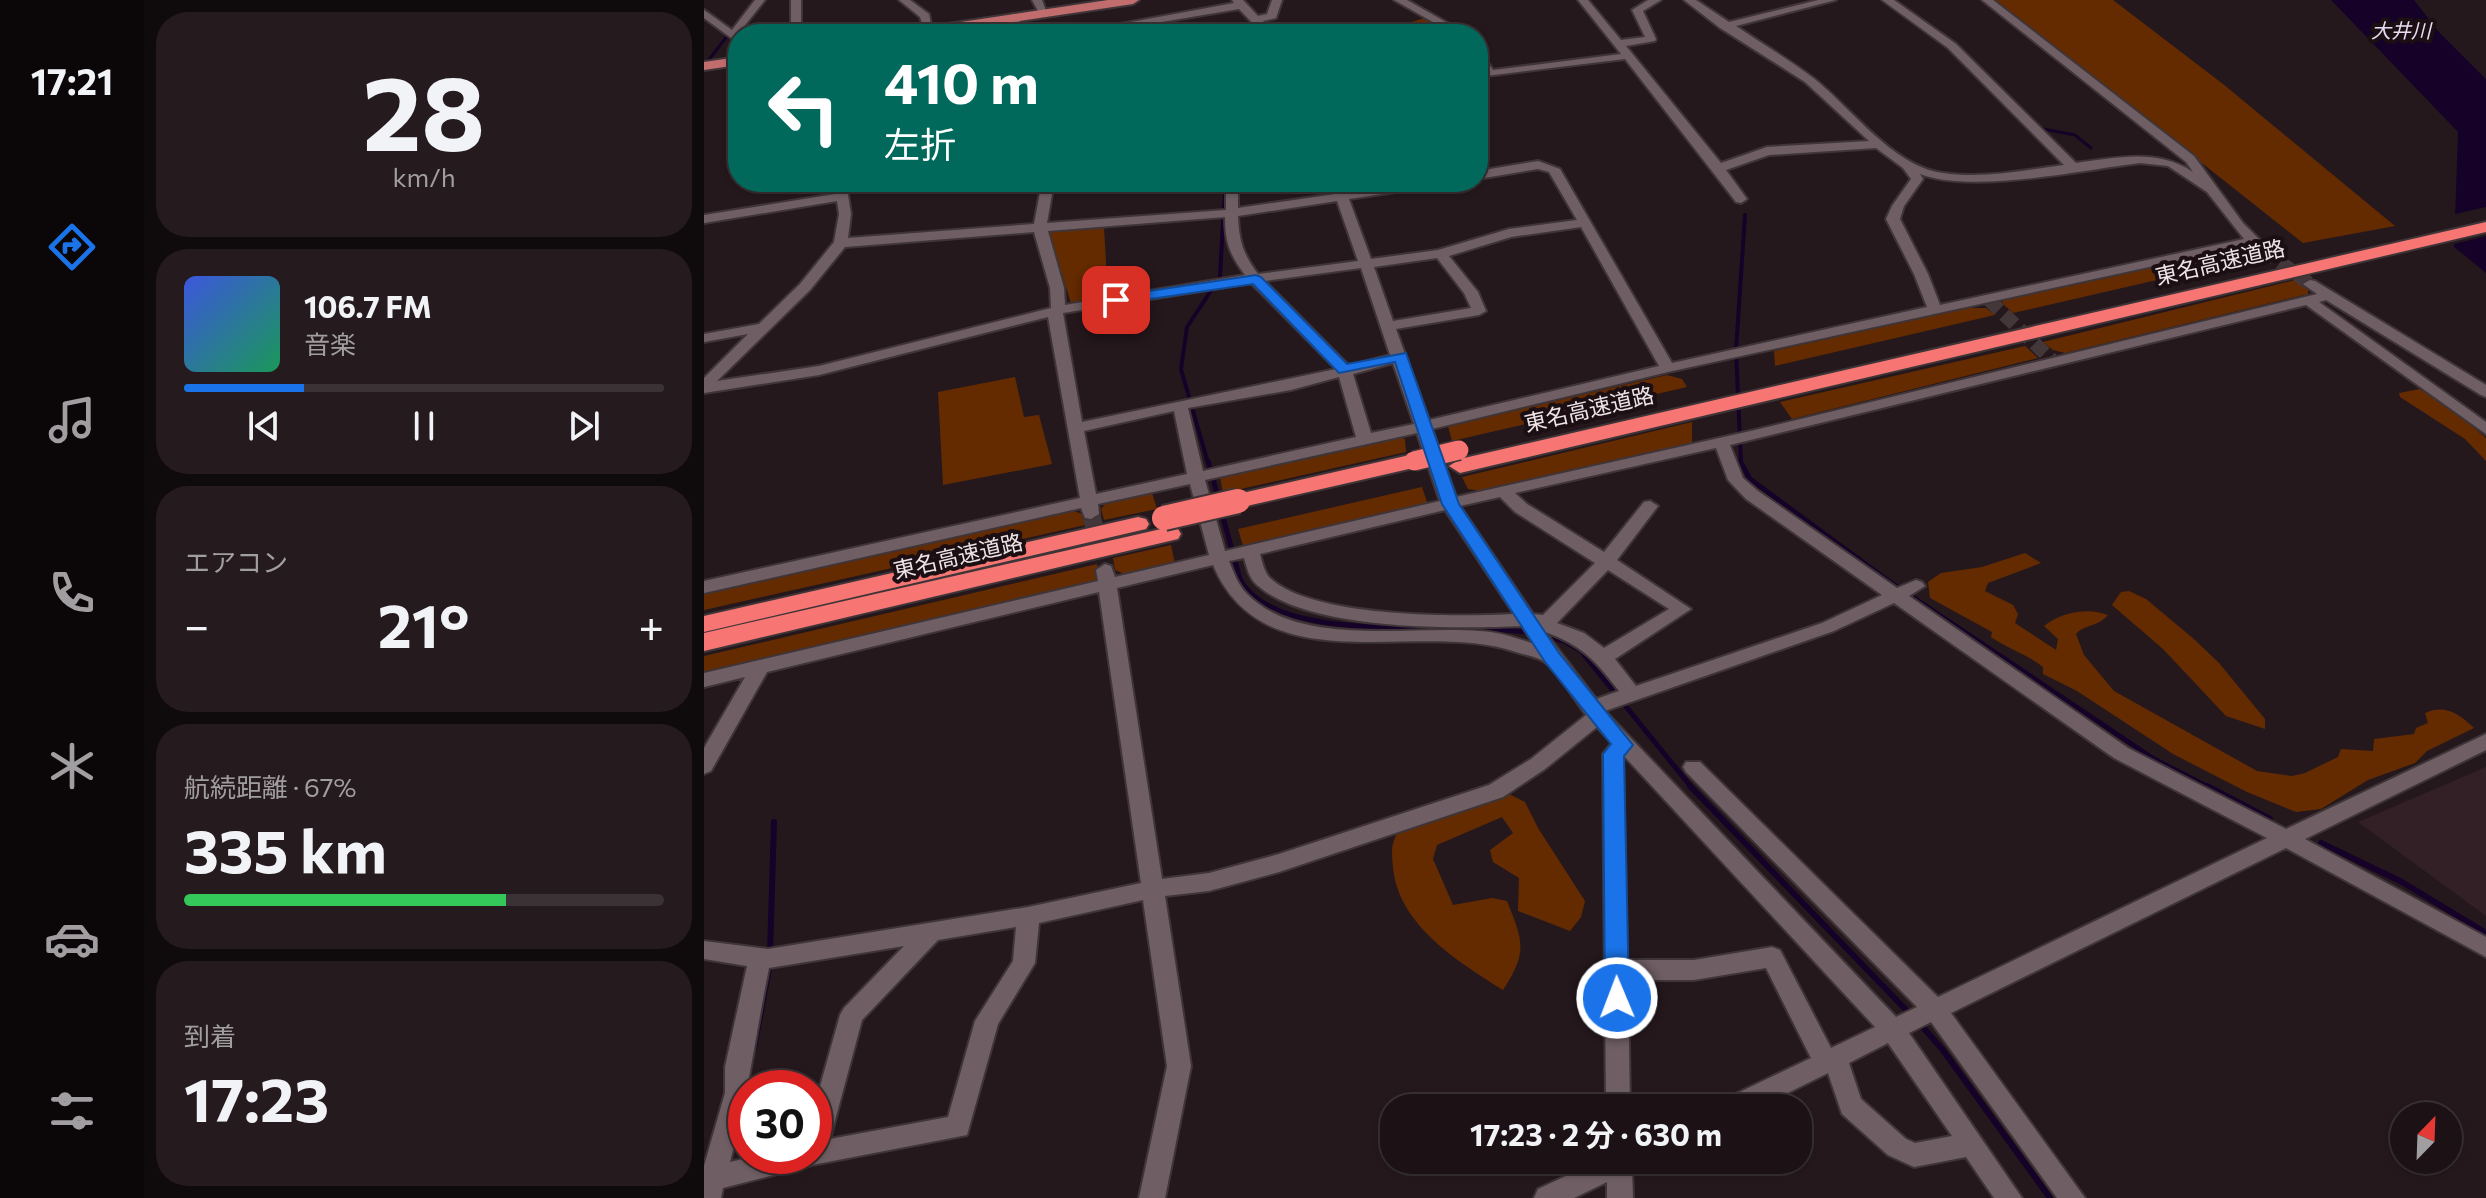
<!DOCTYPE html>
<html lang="ja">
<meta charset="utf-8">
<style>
:root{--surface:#1c1215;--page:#251b1e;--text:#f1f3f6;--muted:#a09ea0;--line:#3a3234;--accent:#1a73e8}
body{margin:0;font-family:Commissioner,"Noto Sans JP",sans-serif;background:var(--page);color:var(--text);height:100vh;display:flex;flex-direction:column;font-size:30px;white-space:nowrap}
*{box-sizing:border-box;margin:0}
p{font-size:26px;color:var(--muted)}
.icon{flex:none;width:44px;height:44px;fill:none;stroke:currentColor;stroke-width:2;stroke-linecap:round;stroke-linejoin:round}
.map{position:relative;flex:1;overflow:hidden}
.side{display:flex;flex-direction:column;gap:12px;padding:12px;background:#0f0a0c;width:560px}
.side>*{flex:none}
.top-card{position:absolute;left:24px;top:24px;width:760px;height:168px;border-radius:32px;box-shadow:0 2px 6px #0004,0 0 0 2px var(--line);background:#00695c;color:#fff;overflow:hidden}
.needle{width:52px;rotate:23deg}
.fabs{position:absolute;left:1686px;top:1102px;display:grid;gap:16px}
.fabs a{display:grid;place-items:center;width:72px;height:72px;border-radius:50%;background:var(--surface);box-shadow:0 2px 6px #0004,0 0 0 2px var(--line);font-size:40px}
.speed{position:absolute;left:24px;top:1070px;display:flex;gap:16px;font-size:40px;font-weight:700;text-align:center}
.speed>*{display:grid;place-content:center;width:104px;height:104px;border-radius:50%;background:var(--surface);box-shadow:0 2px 6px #0004,0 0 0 2px var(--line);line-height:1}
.speed .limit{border:12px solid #d22;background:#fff;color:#111}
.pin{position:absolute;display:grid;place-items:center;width:68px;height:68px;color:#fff;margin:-34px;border-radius:16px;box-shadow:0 4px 12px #0006}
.me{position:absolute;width:88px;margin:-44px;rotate:359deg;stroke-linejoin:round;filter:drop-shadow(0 0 6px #0008)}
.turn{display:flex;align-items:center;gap:28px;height:168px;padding:0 24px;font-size:36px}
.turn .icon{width:104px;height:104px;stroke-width:2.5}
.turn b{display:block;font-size:56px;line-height:68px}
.big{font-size:60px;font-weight:700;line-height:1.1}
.side .tile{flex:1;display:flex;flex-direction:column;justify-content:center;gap:12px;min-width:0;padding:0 28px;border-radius:32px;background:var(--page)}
.side .dial{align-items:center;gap:0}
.dial b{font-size:104px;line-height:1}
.song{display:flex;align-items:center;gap:24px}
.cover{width:96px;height:96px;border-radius:12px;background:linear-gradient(135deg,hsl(230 70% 55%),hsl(150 70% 35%))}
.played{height:8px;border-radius:4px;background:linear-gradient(90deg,var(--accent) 25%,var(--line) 25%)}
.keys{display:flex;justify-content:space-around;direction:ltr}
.heat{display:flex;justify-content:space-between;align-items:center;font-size:44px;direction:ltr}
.charge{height:12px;border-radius:6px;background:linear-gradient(90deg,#34c759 67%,var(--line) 0)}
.trip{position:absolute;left:676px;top:1094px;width:432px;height:80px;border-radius:32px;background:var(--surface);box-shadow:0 2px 6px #0004,0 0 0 2px var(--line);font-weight:700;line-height:80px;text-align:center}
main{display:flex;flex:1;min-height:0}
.tab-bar{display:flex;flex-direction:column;width:144px;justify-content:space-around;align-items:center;background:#0b0708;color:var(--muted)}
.tab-bar .icon{width:56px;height:56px}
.tab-bar .current{color:var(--accent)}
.tab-bar b{font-size:36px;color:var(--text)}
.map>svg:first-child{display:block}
.built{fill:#331f26}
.green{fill:#652b00}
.water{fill:#160228}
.pier{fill:#25181c}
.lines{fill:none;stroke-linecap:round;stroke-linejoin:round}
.stream-far3{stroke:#160228;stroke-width:3}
.stream-far2{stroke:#160228;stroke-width:4}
.stream-far1{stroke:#160228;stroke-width:5}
.stream{stroke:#160228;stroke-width:6}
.minor-tunnel-far1{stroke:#43373a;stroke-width:14;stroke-dasharray:14 7;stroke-linecap:butt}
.minor-tunnel{stroke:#43373a;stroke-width:18;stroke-dasharray:18 9;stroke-linecap:butt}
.minor-casing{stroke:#3f3538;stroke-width:4}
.major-casing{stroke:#3f3538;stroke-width:4}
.highway-casing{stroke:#3f3538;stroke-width:4}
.minor{fill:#6f5f64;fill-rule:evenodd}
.major{fill:#c16d6d;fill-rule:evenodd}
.highway{fill:#f77673;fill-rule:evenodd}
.highway-bridge-far1-casing{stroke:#3f3538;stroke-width:22;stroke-linecap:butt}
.highway-bridge-casing{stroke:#3f3538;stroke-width:28;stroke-linecap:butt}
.highway-bridge-far1{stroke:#f77673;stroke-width:19}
.highway-bridge{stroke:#f77673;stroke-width:24}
.route{fill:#1a73e8;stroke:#114b97;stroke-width:2}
.labels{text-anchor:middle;stroke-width:8;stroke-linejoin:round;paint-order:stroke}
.far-water-label{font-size:20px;font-style:italic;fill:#e6ddf3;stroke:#1b0f13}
.street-label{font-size:22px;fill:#eee4e7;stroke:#1b0f13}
</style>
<main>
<nav class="tab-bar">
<b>17:21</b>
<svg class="icon current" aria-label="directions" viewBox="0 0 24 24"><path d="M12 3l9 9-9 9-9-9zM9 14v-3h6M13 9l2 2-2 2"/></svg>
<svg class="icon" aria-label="music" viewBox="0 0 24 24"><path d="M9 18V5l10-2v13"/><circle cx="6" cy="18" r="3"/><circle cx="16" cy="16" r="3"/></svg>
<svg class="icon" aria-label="phone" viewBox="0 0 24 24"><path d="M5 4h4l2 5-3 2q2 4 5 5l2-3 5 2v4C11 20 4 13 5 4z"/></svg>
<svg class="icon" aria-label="climate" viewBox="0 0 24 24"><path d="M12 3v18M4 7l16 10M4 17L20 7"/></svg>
<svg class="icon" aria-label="car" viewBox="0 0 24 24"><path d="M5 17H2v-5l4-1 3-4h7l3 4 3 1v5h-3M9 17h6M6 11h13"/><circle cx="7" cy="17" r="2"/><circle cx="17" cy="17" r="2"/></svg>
<svg class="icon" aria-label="filters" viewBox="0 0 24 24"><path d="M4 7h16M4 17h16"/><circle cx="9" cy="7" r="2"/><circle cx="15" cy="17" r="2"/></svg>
</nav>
<section class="side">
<div class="tile dial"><b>28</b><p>km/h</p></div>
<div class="tile">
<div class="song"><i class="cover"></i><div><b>106.7 FM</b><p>音楽</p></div></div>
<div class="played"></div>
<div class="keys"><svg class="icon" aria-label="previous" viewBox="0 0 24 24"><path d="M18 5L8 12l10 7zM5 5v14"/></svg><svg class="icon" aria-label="pause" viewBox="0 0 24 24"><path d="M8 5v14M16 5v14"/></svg><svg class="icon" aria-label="next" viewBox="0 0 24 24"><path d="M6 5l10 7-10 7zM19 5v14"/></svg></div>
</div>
<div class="tile"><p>エアコン</p>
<div class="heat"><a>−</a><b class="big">21°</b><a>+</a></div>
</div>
<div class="tile"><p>航続距離 · 67%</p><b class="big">335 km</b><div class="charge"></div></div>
<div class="tile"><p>到着</p><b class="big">17:23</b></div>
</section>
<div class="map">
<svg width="1782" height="1198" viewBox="0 0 1782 1198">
<rect width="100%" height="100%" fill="#25181c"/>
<path class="built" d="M1782 767V916L1654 822Z"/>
<path class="green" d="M1292 0H1409L1519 84 1691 226 1599 243Z
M721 18 750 34H666Z
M400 227 404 297 367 303 344 230Z
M1538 248H1545L1557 256 1309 313 1298 303 1300 300Z
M1591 280 1604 288V294L1361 353 1349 350 1339 342Z
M1260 308H1282L1291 315 1071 366 1070 351Z
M1321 346 1334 358 1088 419 1076 402Z
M963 375 978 379 983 387 748 441 744 426Z
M311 377 320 417 335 415 348 464 239 485 234 392Z
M1716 389 1750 411 1782 438V461L1761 439 1696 397 1695 393Z
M988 422V444L778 491 764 489 758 477Z
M694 437 701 439 702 452 519 493 516 477Z
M718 487 724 505 540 549 534 529Z
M448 493 453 509 400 520 397 509 404 501Z
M367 510 378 514 381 525 0 610V594Z
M467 545 471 564 423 575 411 570 409 558Z
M1321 553 1337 563 1284 583 1281 591 1309 605 1314 614 1311 623 1352 650 1354 639 1340 626C1357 612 1384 607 1404 615 1394 627 1381 624 1372 634L1380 655 1410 691 1553 771 1588 776 1601 773 1634 757 1637 749 1669 751 1670 739 1710 734 1712 728 1724 723 1721 713C1741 704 1755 714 1770 728L1723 751 1711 763 1664 780 1617 809 1592 812 1543 792 1469 754 1373 691 1339 674V667C1323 654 1304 649 1287 637L1288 632 1226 598 1224 582 1237 573 1278 567Z
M393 564 396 578 388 584 0 675V656Z
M1425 591 1442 599 1491 640 1515 663 1561 719V729L1522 716 1459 649 1408 605 1417 592Z
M803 793 821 802 834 828 881 901 877 917 866 931 814 911 815 878 789 862 786 850 809 833 798 817 733 845 729 859 749 905 788 898 803 901C819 941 824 952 799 990 755 962 695 926 689 868 688 854 686 845 694 832Z"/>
<path class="water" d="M1627 0H1710L1735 32 1782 79V273L1750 247 1754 132Z"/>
<path class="pier" d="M1782 207V236L1746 245 1747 215Z"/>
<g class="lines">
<path class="stream-far3" d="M1177 0 1247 50
M0 66 41 13
M1334 128 1371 135 1387 148
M520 205 521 182"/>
<path class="stream-far2" d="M504 463 477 369 483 327 516 277 520 203
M1037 463 1032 350 1041 215"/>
<path class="stream-far1" d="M504 461 514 497
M1036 461 1046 479 1183 580 1450 759 1506 788
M517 510 536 579C572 649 760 619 827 633
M841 636 860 641 877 651 988 788"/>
<path class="stream" d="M986 786 1206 1014
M1503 786 1566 819
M1617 843 1698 882 1782 933
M66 953 70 822
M1216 1024 1238 1049 1346 1198
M50 1048 66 963"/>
<path class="minor-tunnel-far1" d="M1559 250 1606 284
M1285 300 1349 361"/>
<path class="minor-tunnel" d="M387 514 401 570"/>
<g class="minor-casing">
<path id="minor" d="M51 0H61L34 34V43L0 18V10L28 30Z
M87 0H97V34H87Z
M195 0H206L225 14 228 29H220L216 17Z
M328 0H338L342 11H334Z
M528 0H539L554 16 563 14 568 0H578L572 18 559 21 570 34H559L535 9 386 34H362L530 3Z
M690 0H703L763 34H750Z
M874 0H884L917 40 941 37 928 10 944 0H957L939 11 952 39 951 41 922 46 1017 163 1063 147 1165 141 1101 82 1016 28 980 0H992L1025 22 1114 0H1132L1032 26C1057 43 1084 59 1108 77 1146 106 1189 167 1239 173 1279 179 1320 170 1360 165L1244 48 1178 0H1190L1252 44 1372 163C1413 158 1452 148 1489 172L1482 162 1278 0H1289L1490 156 1539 223 1566 250 1559 254 1546 245 964 372 728 429 752 497 1051 430 1613 294 1599 284 1606 280 1611 281 1782 385V397L1777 395 1622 300 1615 302 1782 422V434L1602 305 1026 445 1039 478 1054 491 1193 588 1212 580 1218 582 1221 586 1205 596 1424 748 1582 829 1782 734V750L1601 839 1782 937V957L1582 848 1247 1013 1381 1198H1353L1227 1022 1205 1033 1318 1198H1290L1262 1157 1210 1167 1184 1155 1138 1114 1124 1073 1053 1108H1016L1019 1100 1107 1058 1062 968 990 980H924L926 1108H902L899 754 908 743 893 727 841 769 799 797 575 872 505 891 461 896 487 1066 461 1198H435L463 1066 439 900 335 923 331 963 294 1024 263 1135 108 1165 19 1188 17 1198H0V1166L21 1093V1067L43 966 0 959V941L64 949 324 907 437 883 395 592 63 672 7 771 0 774V748L41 677 0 687V673L394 581 392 570 401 564 407 566 411 577 505 555 486 484 394 504 395 514 387 519 381 518 377 508 0 593V581L376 498 344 317 115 375 0 393V378L44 334 0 342V334L55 324 96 284 130 242 135 214 133 201 0 223V215L131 194 130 182H142L147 214 144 238 330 224 338 182H350L343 223 522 210V182H534V208L631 194 627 182H639L643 192 706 182H737L731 186 645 199 667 259 734 250 805 229 873 220 845 172 834 169 774 179V171L834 161 856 169 968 363 1223 307 1210 274 1182 219 1188 206 1207 179 1199 168 1172 148 1065 155 1022 170 1043 199 1037 203 1032 202 921 59 782 76 774 64V53L778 54 789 70 917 54ZM1436 163 1464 166 1503 192 1540 239 1236 305 1224 274 1196 219 1200 206 1219 179 1216 174C1268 194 1378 170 1436 163ZM633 201 654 261 554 274C539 254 535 241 534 216ZM521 217C521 243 526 255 541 275L361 305 360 288 344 231ZM877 227 955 366 725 420 692 329 775 315 782 311 774 292 745 256 807 237ZM330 232 346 288 347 308 115 366 13 381 106 290 141 247ZM733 258 760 293 767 308 689 321 670 267ZM657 268 686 355 645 366 561 281ZM547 283 632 369 378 422 359 313ZM689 363 710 424 667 433 649 374ZM635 377 652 437 499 471 484 408 587 390ZM470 411 483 474 392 494 380 431ZM713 433 736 501 521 551 501 480ZM1012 448 1024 480 1042 499 1178 595 1118 623 932 686 911 659 987 609 913 560 954 506 946 501 940 502 900 552 823 504 811 493ZM796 497 811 512 891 563 839 615 829 614 756 506ZM741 510 810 614C753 617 606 618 565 577 560 571 558 561 556 554ZM540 558C543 568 545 578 553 585 604 631 751 629 818 626L830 644C813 638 795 632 776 631 707 625 596 648 543 594 534 585 530 573 525 561ZM509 565C561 687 715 618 812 652 821 655 834 657 841 662 852 669 873 703 882 715L827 759 785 785 575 854 505 873 458 879 413 588ZM904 570 965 609 900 648 880 633 853 623ZM1190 603 1410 758 1563 838 1234 997 996 762H982L979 767 982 772 1213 1007 1192 1017 901 711 1130 631ZM841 632C878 645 892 661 915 691L892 699ZM919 757 920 756 1171 1027 1127 1048 1076 950 1068 947 990 960H923ZM312 927 309 961 271 1021 244 1117 126 1139 158 1020 234 940ZM200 946 140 1008 136 1015 110 1108V1156H52L26 1162C44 1097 51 1037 65 968ZM1184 1043 1248 1136 1211 1143 1202 1139 1157 1099 1145 1063Z
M309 14 314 17 320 34H310L304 17Z
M896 1160H936L928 1170 929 1198H903V1182L870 1198H830L834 1189Z"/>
</g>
<g class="major-casing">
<path id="major" d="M404 0H435L429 4 229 34H197L203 30Z
M34 57V65L0 70V62Z"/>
</g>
<g class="highway-casing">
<path id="highway" d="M1782 222V232L756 473 745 466 756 459Z
M710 454 718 456 721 461 718 466 534 508 526 506 523 501 526 496 534 494Z
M434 517 442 519 445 524 442 529 0 632V616Z
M466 527 474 529 477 534 474 539 0 651V633Z"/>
</g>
<use href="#minor" class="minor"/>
<use href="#major" class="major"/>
<use href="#highway" class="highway"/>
<g class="highway-bridge-far1-casing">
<path id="highway-bridge-far1" d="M710 461 755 450"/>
</g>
<g class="highway-bridge-casing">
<path id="highway-bridge" d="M460 518 534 501"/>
</g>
<use href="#highway-bridge-far1" class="highway-bridge-far1"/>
<use href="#highway-bridge" class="highway-bridge"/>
</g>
<path class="route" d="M552 275 557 277 643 364 702 353 755 504 855 653 929 745 920 756 925 998 921 1005 913 1008 905 1005 901 998 899 754 907 744 841 662 738 504 691 362 635 373 549 284 412 304 405 300 412 296Z"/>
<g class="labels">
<g class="far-water-label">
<text x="1697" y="38">大井川</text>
</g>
<g class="street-label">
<text transform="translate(1516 262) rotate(-13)" y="8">東名高速道路</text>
<text transform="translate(885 409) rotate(-13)" y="8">東名高速道路</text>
<text transform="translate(254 556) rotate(-13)" y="8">東名高速道路</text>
</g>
</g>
</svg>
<div class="fabs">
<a><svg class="needle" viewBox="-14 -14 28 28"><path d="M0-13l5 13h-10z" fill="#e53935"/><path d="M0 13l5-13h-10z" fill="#a09ea0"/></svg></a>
</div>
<div class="speed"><div class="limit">30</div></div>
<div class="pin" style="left:412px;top:300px;background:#d93025"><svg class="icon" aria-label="arrive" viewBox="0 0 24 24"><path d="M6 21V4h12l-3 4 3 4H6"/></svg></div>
<svg class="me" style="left:913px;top:998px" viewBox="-20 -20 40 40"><circle r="17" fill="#1a73e8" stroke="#fff" stroke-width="3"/><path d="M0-11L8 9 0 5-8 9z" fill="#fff"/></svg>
<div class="trip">17:23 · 2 分 · 630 m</div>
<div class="top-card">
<div class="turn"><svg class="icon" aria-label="left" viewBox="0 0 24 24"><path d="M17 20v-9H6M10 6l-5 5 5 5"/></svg><div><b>410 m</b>左折</div></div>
</div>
</div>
</main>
